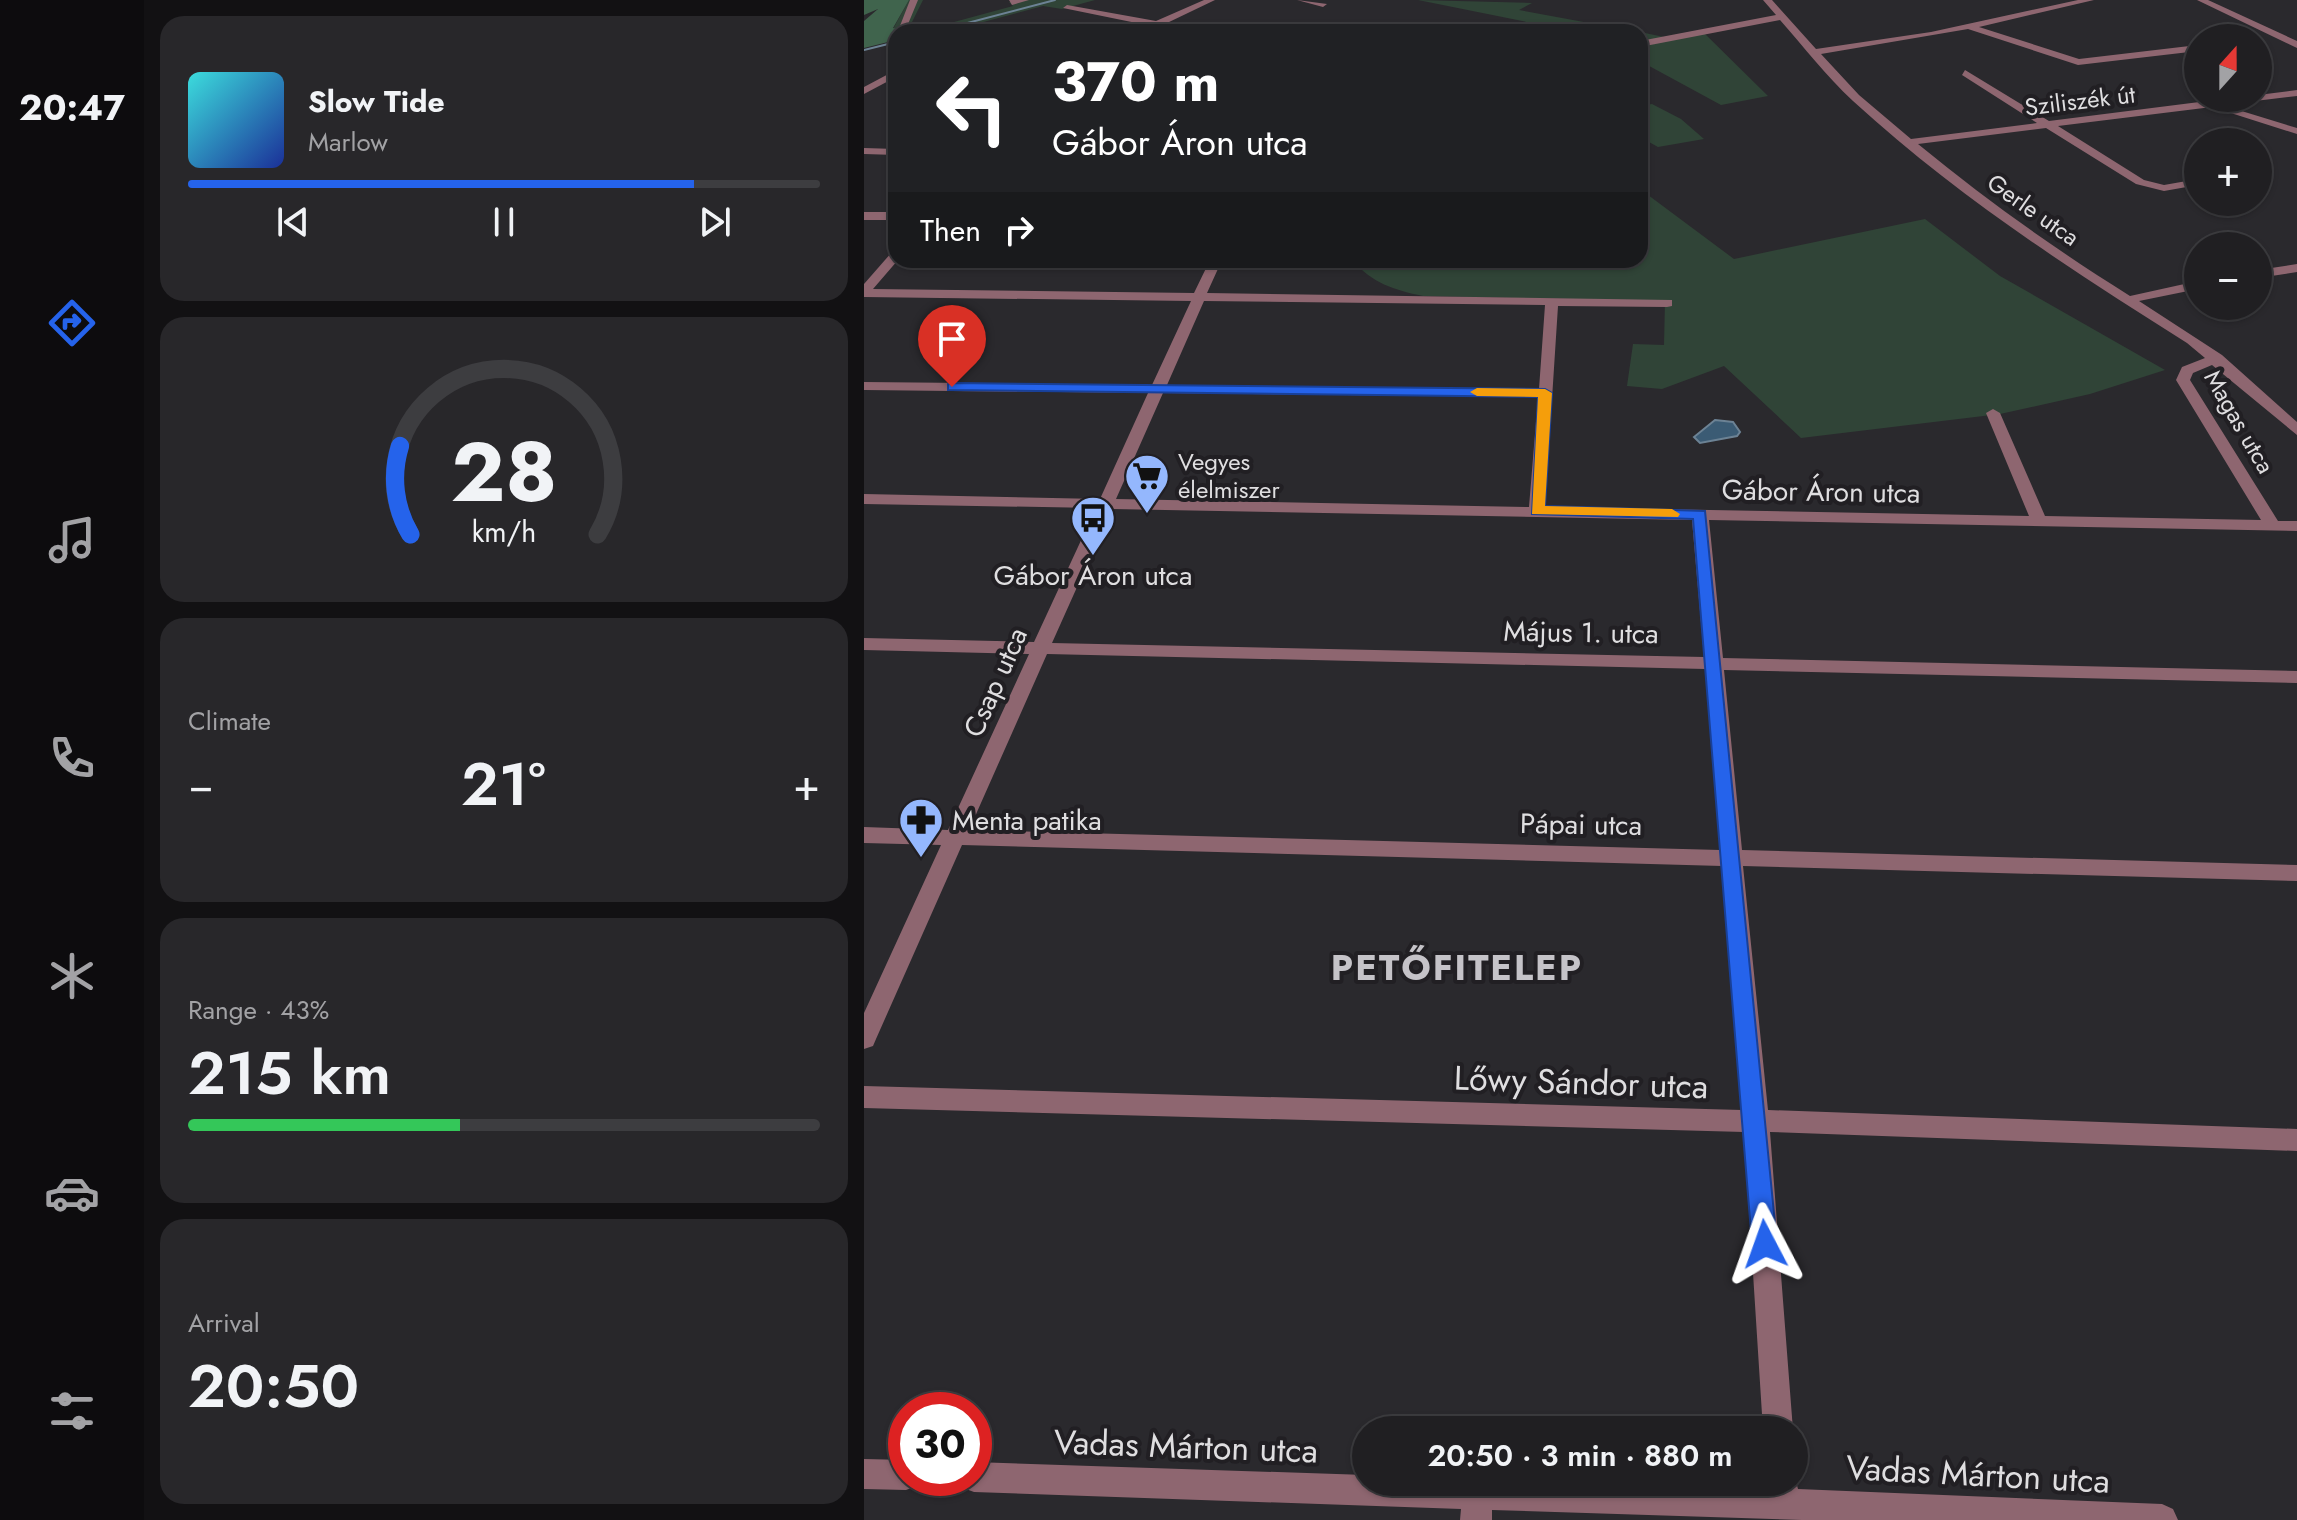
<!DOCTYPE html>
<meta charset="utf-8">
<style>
:root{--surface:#201f22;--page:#28272a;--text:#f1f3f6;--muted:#a2a2a5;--line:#3d3d40;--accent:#2563eb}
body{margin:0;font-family:Jost,sans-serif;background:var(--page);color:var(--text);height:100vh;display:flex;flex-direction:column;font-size:30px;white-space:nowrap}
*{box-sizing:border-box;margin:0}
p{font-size:26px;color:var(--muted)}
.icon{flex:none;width:44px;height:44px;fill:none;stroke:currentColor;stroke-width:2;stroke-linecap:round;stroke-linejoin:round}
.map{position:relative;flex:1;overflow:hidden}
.drawer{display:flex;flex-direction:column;gap:16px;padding:16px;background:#121113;width:720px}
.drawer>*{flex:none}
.top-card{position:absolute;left:24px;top:24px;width:760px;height:244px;border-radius:24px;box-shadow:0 2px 6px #0004,0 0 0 2px var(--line);background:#202124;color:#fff;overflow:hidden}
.needle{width:52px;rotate:21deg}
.controls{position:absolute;left:1320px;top:24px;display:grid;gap:16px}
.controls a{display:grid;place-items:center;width:88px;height:88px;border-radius:50%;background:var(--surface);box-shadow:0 2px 6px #0004,0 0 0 2px var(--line);font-size:40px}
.speed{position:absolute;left:24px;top:1392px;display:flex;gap:16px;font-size:40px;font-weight:700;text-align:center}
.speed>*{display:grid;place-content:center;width:104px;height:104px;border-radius:50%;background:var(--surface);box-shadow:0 2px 6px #0004,0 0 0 2px var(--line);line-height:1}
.speed .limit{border:12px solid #d22;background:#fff;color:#111}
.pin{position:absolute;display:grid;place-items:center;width:68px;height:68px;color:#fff;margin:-82px -34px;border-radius:50% 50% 50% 0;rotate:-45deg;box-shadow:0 0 8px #0007}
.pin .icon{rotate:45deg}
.me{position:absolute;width:88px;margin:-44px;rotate:356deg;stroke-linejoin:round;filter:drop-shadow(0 0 6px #0008)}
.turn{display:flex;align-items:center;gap:28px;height:168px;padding:0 32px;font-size:36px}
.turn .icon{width:104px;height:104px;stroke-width:2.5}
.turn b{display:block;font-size:56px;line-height:68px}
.then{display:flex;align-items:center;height:76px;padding:0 32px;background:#0003;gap:16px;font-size:30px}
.big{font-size:60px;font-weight:600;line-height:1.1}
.drawer .widget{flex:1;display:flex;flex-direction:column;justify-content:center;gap:12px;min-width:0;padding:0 28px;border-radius:24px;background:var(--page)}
.drawer .dial{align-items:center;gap:0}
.dial svg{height:208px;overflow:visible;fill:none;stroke:var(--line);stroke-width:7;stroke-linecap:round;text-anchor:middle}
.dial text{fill:var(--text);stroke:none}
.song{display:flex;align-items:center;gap:24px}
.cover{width:96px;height:96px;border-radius:12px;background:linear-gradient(135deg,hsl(180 70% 55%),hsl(230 70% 35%))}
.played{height:8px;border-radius:4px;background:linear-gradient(90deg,var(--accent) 80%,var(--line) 80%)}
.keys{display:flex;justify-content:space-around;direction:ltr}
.heat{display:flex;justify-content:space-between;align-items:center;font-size:44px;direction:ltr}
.charge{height:12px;border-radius:6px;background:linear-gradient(90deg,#34c759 43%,var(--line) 0)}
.trip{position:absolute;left:488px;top:1416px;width:456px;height:80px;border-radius:40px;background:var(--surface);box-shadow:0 2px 6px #0004,0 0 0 2px var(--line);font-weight:600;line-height:80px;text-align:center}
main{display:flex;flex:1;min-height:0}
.menu{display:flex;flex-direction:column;width:144px;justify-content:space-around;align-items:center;background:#0d0c0e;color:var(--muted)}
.menu .icon{width:56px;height:56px}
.menu .on{color:var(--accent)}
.menu b{font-size:36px;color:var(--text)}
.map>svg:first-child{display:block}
.green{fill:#304437}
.forest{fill:#40644d}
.water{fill:#3b5b74;stroke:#6c8294;stroke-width:2}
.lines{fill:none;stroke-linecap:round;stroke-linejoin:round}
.stream{stroke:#6c8294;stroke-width:2}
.minor{fill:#8e6670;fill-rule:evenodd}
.route{fill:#2563eb;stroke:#184099;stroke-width:2}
.slow{fill:#f59e0b}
.labels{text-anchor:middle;stroke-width:8;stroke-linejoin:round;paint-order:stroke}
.far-street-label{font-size:24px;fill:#dfdee0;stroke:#211f23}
.far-poi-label{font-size:24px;fill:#dfdee0;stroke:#211f23;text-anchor:start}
.street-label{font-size:28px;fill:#dfdee0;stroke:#211f23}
.poi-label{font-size:28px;fill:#dfdee0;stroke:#211f23}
.near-street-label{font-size:34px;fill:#dfdee0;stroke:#211f23}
.district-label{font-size:36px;font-weight:bold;letter-spacing:2px;fill:#c5c3c8;stroke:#211f23}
</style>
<main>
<nav class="menu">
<b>20:47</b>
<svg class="icon on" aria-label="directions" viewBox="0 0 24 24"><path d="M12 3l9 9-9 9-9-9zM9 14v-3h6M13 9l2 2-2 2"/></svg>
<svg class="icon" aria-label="music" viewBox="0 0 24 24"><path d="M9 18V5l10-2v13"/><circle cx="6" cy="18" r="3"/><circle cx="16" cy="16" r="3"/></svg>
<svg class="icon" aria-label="phone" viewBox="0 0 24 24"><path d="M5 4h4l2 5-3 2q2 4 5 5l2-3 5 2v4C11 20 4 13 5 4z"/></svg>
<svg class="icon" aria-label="climate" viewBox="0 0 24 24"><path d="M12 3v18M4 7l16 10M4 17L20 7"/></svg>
<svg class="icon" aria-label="car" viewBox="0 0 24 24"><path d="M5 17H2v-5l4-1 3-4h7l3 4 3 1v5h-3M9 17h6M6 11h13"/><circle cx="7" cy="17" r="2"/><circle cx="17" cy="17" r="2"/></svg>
<svg class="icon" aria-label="filters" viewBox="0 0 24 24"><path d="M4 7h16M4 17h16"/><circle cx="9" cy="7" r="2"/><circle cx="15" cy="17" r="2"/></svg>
</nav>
<section class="drawer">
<div class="widget">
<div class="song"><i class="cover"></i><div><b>Slow Tide</b><p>Marlow</p></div></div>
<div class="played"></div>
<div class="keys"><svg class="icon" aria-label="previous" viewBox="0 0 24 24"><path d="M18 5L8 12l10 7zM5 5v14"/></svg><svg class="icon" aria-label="pause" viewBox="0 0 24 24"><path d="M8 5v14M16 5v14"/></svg><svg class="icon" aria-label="next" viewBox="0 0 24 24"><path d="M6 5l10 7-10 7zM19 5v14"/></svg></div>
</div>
<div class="widget dial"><svg viewBox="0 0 100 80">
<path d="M14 69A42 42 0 1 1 86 69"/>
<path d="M14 69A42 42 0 0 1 10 35" stroke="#2563eb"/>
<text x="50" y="56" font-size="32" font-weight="700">28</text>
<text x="50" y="72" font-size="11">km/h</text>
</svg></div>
<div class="widget"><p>Climate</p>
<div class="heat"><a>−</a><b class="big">21°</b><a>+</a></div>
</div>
<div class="widget"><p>Range · 43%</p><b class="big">215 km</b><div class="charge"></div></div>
<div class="widget"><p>Arrival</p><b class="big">20:50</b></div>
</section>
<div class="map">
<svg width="1433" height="1520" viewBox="0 0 1433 1520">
<rect width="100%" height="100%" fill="#2a292d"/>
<path class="green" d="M45 0H59L45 28 57 31 149 6 145 2 156 0H231L198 9 179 6 82 32 29 29Z
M554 0 668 3 655 10 774 32H712Z
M837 30 904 96 857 105 776 61V32L800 37Z
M788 104 817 119 840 139 794 147 776 137V106Z
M776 189 870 259 1061 219 1136 276 1301 370 1226 394 1136 414 937 438 860 366 798 389 763 386 769 344 800 345 801 301 559 296C530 290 508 283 488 260H776Z"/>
<path class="forest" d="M0 0H45L29 28 42 32H32V40L0 48V21L14 9 0 15Z"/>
<path class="water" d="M851 420 869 422 876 432 873 436 836 443 830 437Z"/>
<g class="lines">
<path class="stream" d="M69 32 191 0
M0 50 32 42"/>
<path class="minor" d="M46 0H54L42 29 34 31Z
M145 0H165L148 5Z
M340 0H351L303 23 347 32 292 27 199 8 203 5 292 21Z
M433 0 463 4 459 7Z
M899 0H908L952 49 1067 32 1214 0H1230L1115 27 1215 59 1334 45V51L1214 65 1104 29 957 54 995 95 1047 139 1173 123 1098 75 1101 70 1185 121 1367 98H1394V95L1433 90V96L1358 105 1433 128V134L1348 107 1194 126 1280 180 1300 185 1334 179V185L1300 191 1272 184 1182 128 1054 144C1122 200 1191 249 1266 296L1334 281V289L1275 301 1358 355 1433 422V435L1348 365 1329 373 1326 380 1414 521H1433V531L845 520 859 658 1433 671V683L860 670 878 850 1433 865V881L879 866 904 1110 1433 1129V1151L906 1132 929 1430H899L880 1132 0 1108V1086L878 1110 858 866 98 845 12 1039 9 1046 0 1049V1013L77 845 0 843V827L84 830 165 654 0 650V638L170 642 232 508 0 504V494L236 499 284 393 0 390V382L288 385 327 301 0 297V284L28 252 32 251 34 260 9 289 330 293 346 260H358L343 293 808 300V306L803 307 694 306 681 507 1165 516 1122 413 1129 409 1136 413 1181 516 1397 520 1312 380 1318 367 1341 358 1323 343C1204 268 1093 196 989 101 962 76 940 47 916 20L776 47V41L912 15ZM340 301 681 305 675 389 303 385ZM299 393 674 397 665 507 252 499ZM248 509 828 520 840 657 188 643ZM183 654 841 669 856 850 105 830Z
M1333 0H1344L1433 41V48Z
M412 22 415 27 405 32H393Z
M32 70V77L0 94V87Z
M0 148 32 149V155L0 154Z
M0 212H32V220H0Z
M1433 264V272L1394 278V270Z
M0 1459 42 1460V1478H56L53 1486 42 1490 0 1489Z
M110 1462 502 1475V1482H727L903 1488V1482H930V1474L934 1489 1298 1504 1309 1509 1314 1520H938L628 1510V1520H596L597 1509 110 1492 99 1488 95 1478H110Z"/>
</g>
<path class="route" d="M88 383 681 389 688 393 681 506 841 511 913 1244 909 1253 901 1256 892 1253 888 1244 829 519 668 514 674 397 84 390V384Z"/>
<path class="slow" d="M681 389 688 393 681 506 808 509 816 514 814 517 668 514 674 397 613 396 606 392 613 388Z"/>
<defs>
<g id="supermarket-pin" transform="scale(2.3)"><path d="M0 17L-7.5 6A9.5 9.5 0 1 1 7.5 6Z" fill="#94b7fd" stroke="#211f23"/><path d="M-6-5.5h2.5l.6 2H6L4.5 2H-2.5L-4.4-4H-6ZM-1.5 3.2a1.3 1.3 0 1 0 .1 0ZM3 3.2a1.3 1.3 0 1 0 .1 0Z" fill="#111"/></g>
<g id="bus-pin" transform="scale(2.3)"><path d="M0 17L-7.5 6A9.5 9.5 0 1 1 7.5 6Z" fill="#94b7fd" stroke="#211f23"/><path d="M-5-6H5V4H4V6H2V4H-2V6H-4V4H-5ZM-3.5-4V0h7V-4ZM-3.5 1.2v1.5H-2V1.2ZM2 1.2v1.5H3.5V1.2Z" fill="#111"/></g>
<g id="pharmacy-pin" transform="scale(2.3)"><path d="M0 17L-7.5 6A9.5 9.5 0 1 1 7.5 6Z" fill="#94b7fd" stroke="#211f23"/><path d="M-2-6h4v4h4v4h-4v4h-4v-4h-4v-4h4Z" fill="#111"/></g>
</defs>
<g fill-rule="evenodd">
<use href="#supermarket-pin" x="283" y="476"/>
<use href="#bus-pin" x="229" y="518"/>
<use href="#pharmacy-pin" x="57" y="820"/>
</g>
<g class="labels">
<g class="far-street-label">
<text transform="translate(1216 101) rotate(-7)" y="8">Sziliszék út</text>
<text transform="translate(1169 210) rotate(35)" y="8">Gerle utca</text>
<text transform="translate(1375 422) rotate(60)" y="8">Magas utca</text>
</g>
<g class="far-poi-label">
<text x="314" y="470">Vegyes<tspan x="314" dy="28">élelmiszer</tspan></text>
</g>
<g class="street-label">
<text transform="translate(957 491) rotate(1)" y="10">Gábor Áron utca</text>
<text transform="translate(717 632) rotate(1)" y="10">Május 1. utca</text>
<text transform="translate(131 682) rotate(-66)" y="10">Csap utca</text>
<text transform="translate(717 824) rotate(1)" y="10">Pápai utca</text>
</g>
<g class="poi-label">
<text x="229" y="585">Gábor Áron utca</text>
<text x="88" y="830" text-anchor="start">Menta patika</text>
</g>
<g class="near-street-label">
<text transform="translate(717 1082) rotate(2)" y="12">Lőwy Sándor utca</text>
<text transform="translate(322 1446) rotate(2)" y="12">Vadas Márton utca</text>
<text transform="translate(1114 1474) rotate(3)" y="12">Vadas Márton utca</text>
</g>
<g class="district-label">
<text x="593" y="980">PETŐFITELEP</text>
</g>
</g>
</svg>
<div class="controls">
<a><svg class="needle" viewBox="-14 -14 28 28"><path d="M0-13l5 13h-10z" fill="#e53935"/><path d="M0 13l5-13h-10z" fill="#a2a2a5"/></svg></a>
<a>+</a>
<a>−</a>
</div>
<div class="speed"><div class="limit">30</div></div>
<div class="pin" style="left:88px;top:387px;background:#d93025"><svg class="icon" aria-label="arrive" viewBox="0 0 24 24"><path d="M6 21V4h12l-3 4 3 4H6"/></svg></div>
<svg class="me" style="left:901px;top:1244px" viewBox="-20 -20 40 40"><path d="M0-17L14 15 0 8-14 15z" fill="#2563eb" stroke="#fff" stroke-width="4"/></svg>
<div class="trip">20:50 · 3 min · 880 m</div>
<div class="top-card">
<div class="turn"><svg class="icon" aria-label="left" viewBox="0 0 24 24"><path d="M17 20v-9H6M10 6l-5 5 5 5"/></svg><div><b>370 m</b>Gábor Áron utca</div></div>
<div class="then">Then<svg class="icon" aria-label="right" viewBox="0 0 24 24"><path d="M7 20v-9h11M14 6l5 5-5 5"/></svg></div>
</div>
</div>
</main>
